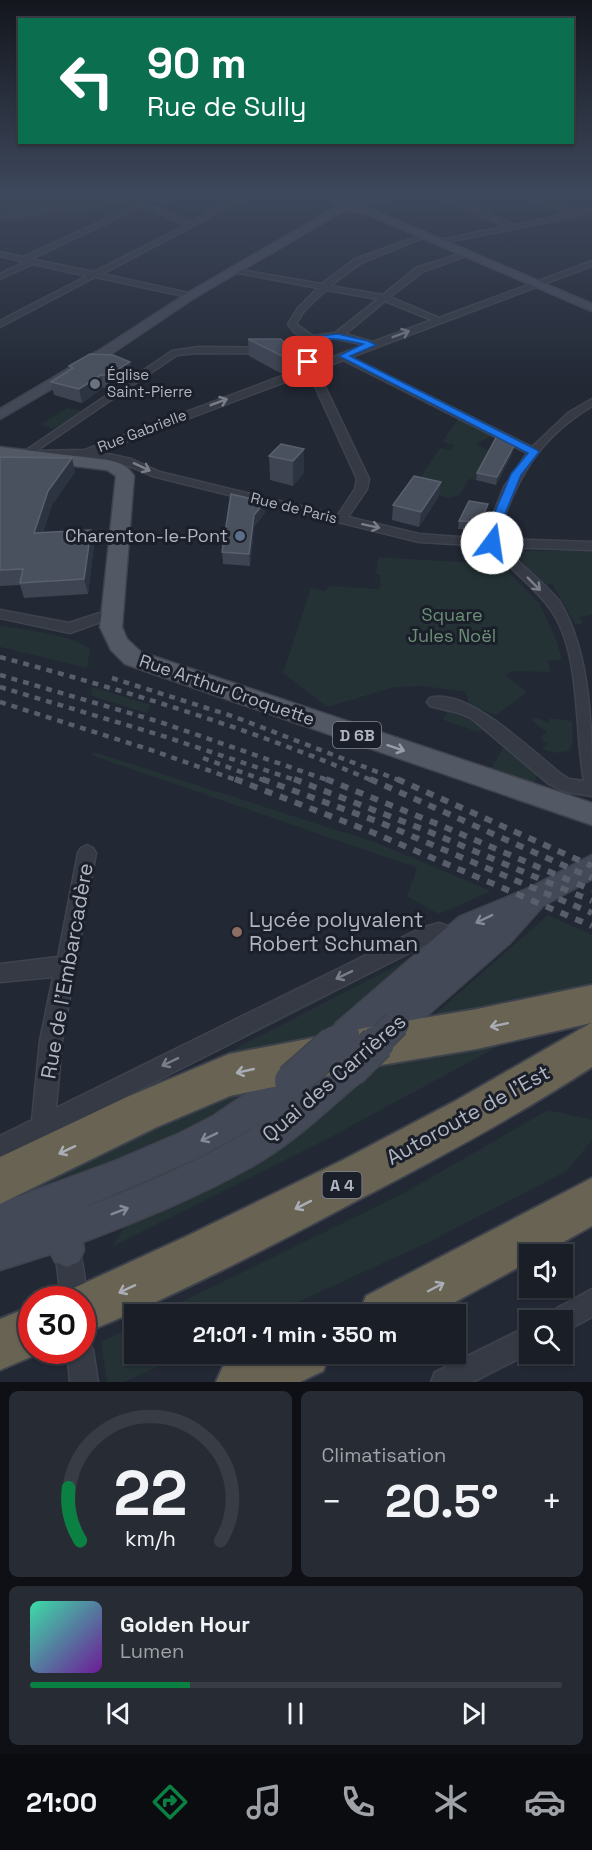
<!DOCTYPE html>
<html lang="fr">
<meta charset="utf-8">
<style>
:root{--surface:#1a1e27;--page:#272b33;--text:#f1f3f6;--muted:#9fa2a7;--line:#383c44;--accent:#0b8043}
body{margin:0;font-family:"Space Grotesk",sans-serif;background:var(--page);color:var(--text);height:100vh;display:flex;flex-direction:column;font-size:22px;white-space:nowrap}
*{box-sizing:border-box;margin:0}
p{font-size:20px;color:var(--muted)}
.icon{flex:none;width:33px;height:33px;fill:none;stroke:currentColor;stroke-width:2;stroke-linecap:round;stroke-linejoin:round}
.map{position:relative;height:1382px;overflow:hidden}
.drawer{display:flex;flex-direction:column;gap:9px;padding:9px;background:#0e1015;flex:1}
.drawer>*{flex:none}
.top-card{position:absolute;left:18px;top:18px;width:556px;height:126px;border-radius:0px;box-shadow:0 2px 4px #0004,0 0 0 2px var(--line);background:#0b6e4f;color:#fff;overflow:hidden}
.tools{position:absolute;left:519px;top:1244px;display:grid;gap:12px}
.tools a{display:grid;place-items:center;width:54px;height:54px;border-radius:0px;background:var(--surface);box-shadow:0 2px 4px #0004,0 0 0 2px var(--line);font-size:30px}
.speed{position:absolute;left:18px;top:1286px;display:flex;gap:12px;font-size:30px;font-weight:700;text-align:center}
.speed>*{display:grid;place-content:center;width:78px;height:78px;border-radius:50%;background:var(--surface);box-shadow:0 2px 4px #0004,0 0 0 2px var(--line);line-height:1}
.speed .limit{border:9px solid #d22;background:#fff;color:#111}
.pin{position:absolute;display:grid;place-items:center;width:51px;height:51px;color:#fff;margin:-26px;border-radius:12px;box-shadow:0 3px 9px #0006}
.me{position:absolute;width:66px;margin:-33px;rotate:14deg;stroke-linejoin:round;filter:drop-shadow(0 0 4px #0008)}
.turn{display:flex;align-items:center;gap:21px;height:126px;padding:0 30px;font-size:27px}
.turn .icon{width:78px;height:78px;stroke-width:2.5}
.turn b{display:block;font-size:42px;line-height:51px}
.big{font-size:45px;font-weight:700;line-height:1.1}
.drawer .tile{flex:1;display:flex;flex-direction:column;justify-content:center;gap:9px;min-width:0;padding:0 21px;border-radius:9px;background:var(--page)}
.drawer .dial{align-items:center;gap:0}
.dial svg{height:156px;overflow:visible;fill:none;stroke:var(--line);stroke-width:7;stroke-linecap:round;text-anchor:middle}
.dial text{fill:var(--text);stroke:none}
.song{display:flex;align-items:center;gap:18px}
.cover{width:72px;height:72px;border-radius:9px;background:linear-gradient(135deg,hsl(160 70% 55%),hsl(280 70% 35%))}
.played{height:6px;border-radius:3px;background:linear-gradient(90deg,var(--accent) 30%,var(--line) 30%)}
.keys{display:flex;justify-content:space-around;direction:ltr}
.heat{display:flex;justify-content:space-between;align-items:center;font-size:33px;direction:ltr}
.drawer .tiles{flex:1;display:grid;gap:9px;grid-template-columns:1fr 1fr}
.tile:last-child{grid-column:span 2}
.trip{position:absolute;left:124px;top:1304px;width:342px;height:60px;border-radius:0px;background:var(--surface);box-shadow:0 2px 4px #0004,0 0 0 2px var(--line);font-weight:700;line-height:60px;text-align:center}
.tabs{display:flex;height:96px;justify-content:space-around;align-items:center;background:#0a0c10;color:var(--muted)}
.tabs .icon{width:42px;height:42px}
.tabs .active{color:var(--accent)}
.tabs b{font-size:27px;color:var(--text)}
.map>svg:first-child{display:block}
.green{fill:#243135}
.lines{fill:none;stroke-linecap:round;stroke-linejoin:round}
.minor-casing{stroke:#3f434e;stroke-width:3}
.tertiary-casing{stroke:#3f434e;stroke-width:2}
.secondary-casing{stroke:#3f434e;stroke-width:3}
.primary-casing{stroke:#3f434e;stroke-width:3}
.motorway-casing{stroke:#3d424c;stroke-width:4}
.minor{fill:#353a44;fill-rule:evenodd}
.tertiary{fill:#353a44;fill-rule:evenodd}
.secondary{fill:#444957;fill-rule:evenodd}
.primary{fill:#535964;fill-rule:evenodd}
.motorway{fill:#696353;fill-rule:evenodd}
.rail-far1{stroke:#585e6b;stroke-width:4.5;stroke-dasharray:6 6;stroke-linecap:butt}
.rail{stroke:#585e6b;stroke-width:6;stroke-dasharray:8 8;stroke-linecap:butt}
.secondary-bridge-far1-casing{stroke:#3f434e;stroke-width:29;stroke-linecap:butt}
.secondary-bridge-casing{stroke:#3f434e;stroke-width:37;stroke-linecap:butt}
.secondary-bridge-far1{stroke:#444957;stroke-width:26}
.secondary-bridge{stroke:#444957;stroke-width:34}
.wall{fill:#3e4452}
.shaded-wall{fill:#2d3441}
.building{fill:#4a515e;stroke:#5a606e;stroke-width:1.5}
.oneway{stroke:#797e89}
.oneway2{stroke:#999eaa}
.oneway3{stroke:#858a97}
.oneway4{stroke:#a9adb6}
.route{fill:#1a73e8;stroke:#114b97;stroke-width:1.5}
.worship-dot{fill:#6b7280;stroke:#1b1f29;stroke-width:2}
.service-dot{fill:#5c6f8a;stroke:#1b1f29;stroke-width:2}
.education-dot{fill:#8d6e63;stroke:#1b1f29;stroke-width:2}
.labels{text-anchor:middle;stroke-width:6;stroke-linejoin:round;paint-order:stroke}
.far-poi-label{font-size:15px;fill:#b0b5c1;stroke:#1b1f29;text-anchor:start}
.far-street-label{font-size:15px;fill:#b0b5c1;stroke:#1b1f29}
.shield{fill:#1b1f29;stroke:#838893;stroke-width:1.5}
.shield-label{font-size:16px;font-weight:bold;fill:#b0b5c1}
.poi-label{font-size:18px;fill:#b0b5c1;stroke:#1b1f29;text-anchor:end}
.park-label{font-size:18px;fill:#6b8e76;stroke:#1b1f29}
.street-label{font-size:18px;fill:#b0b5c1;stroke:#1b1f29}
.near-poi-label{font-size:21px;fill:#b0b5c1;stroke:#1b1f29;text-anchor:start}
.near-street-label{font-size:21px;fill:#b0b5c1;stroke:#1b1f29}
</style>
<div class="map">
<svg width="592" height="1382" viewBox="0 0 592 1382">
<rect width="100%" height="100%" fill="#222834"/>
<path class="green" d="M0 193H223L133 205 102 220 99 219 101 218 100 216 119 209 0 223Z
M67 408 82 411 54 429 40 425Z
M458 419 492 436 475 444 491 452 475 480 469 479 460 495 450 498 439 496 415 486 440 448 450 450 454 445 442 442Z
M474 551 491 555 540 604 557 642 562 660H548L550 672 514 671 505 675 527 692 496 715 469 705 466 692 423 686 395 687 327 707 283 673 311 588 325 591 329 586 379 589 381 575 376 574 378 557 474 563Z
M521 551H592V615L579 617 583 623 576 625 552 584 547 585 518 558Z
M0 626C20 629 78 635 90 650L87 668 0 647Z
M92 687 151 705 146 713 92 696Z
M434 707C454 710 469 712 484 726L479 732 443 720 447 713Z
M535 717 549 723 550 718 572 721 573 741 569 751 555 753 542 749 548 744 539 738 547 732 531 720Z
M505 745 535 772 537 776 532 787 489 772Z
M94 752 377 843 491 891 439 914 407 896 417 868 91 755Z
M548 915 592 935V986L417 1030Z
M434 946 321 1044 159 1088Z
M503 1037 497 1047 331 1137 113 1246 126 1224 377 1066Z
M272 1084 194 1133 0 1203 149 1118Z
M548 1110 592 1120V1140L567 1171 429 1242 272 1314H157L404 1193Z
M135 1325V1353H188L124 1382H107L101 1342Z"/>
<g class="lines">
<g class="minor-casing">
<path id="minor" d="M246 193H255L102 274 193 294V298L95 277 0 327V321L87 276 33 264 0 279V274L25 262 0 256V252L23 257 134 206 140 199 149 202 150 206 191 222ZM142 204 145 208 186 225 94 272 31 259 139 208Z
M407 193H423L362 205 337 201 340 199 362 201Z
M426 193H436L514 225 570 213 510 193H521L578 212 592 209V213L438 244 436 241 506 226Z
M422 235 427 236 361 263 330 286 383 295 416 268 468 251V255L422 272 390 297 439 318 592 261V266L351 357 532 447 568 413 592 399V406C539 438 518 476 498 533V539L592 542V550L503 547C521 565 544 582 560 602 592 656 592 733 592 796L566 792 549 784 471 718 459 713 430 706 427 702 430 698C468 687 533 752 561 774L569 779 584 781C574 730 582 648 548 606 531 584 508 566 488 546L419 542 152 476C122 461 91 454 57 456 44 456 31 461 22 453L172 351 198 347 296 348 306 339 295 333 288 324 298 308 318 288 233 272 229 270 230 268 322 284 355 259ZM326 290 378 299 335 333 313 336 296 324 304 311ZM385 301 432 320 373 342 345 334ZM333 338 365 345 314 364 304 350C312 341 321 339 333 338ZM198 353 296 354 306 367 85 450 36 451 177 355ZM343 360 527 453 504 487 486 533V539L419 534 348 517 367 489 369 479 317 370ZM309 373 357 479 355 489 338 515 160 472 131 459 99 452Z
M112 609 117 610 119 613 117 616 70 633 0 618V610L69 623Z
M87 845 93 848 96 853 62 1041 56 1108 421 928 439 923 462 931 465 937 462 943C451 947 442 940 431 942L0 1160V1136L32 1120 40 1041 53 977 0 982V964L58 957 78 853 81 848Z
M67 1238 76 1241C82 1257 90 1294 82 1308V1299H61L55 1250 58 1241Z
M592 1289V1317L562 1333V1320H548L552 1311Z
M530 1325V1353L473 1382H431L435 1372Z
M82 1338 89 1341 93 1350 98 1382H70L67 1350H82Z"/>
</g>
<g class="tertiary-casing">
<path id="tertiary" d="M200 193H240L97 206 0 219V213L97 202Z"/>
</g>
<g class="secondary-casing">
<path id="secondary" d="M318 193C329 193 341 194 346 204H355L373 210 592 304V311L367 214 345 210 194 298 111 354 0 419V409L103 348 186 294 338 206 336 203Z
M592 855V879L543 906 510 943 406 1034 396 1038 386 1034 381 1024 383 1020 356 1043 346 1048 336 1043 331 1033 336 1023 459 917 529 888Z
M349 1056 360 1060 364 1071 360 1082C325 1112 291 1145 251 1167 198 1197 140 1220 83 1242L84 1250 79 1262 67 1267 55 1262 51 1254 0 1270V1203L115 1161 178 1134 213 1116 281 1070 292 1066 303 1070 307 1081 304 1089 338 1060ZM261 1123C204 1160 141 1186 78 1210L200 1157Z"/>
</g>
<g class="primary-casing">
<path id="primary" d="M0 447 108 460C120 463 127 465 134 476L122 627 127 639 141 652 592 803V825L125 664 111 650 100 627 116 476 107 470 0 457Z"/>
</g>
<g class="motorway-casing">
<path id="motorway" d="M592 985V1067C517 1116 437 1159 358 1200 268 1248 177 1295 82 1334V1299H61L65 1292 185 1237 343 1160 457 1100 591 1023 477 1049 375 1066 230 1096 157 1127 0 1204V1157L127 1097 229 1054 375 1026 477 1009Z
M592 1178V1226L542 1254H530V1261L433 1314H359L366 1296Z
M32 1306V1350H47L0 1370V1319Z
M247 1353H330L323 1371 300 1382H216L224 1364Z"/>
</g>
<use href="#minor" class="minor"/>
<use href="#tertiary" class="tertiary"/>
<use href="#secondary" class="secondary"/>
<use href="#primary" class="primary"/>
<use href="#motorway" class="motorway"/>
<path class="rail-far1" d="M0 657C127 691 252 729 373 781
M0 675 160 722 330 781
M112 678 235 717 401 781
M0 687 160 735 298 781
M0 702 151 750 239 781
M203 758 266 781"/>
<path class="rail" d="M235 779 374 833 592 926
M262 779 379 822 592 913
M294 779 425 830 592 901
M326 779 440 825 592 890
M370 779 592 878
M397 779 592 866"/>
<g class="secondary-bridge-far1-casing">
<path id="secondary-bridge-far1" d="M333 1044 346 1033
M376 1044 396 1024"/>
</g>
<g class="secondary-bridge-casing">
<path id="secondary-bridge" d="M349 1071 377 1043
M292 1081 335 1043"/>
</g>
<use href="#secondary-bridge-far1" class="secondary-bridge-far1"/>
<use href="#secondary-bridge" class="secondary-bridge"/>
</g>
<path class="wall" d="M248 339H281L293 369 282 374 249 356Z
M130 362 132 375 112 389 103 388 82 403 54 395 51 382 70 370 69 366Z
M304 449V473L293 486 270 480 269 456Z
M512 454 496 485 476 480 477 473Z
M0 457 75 472 52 505 43 532 91 530 94 545 88 594 24 598 20 585 0 586Z
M439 496 419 527 392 520 393 505Z
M488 504 486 512 478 530 458 529 459 521Z
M265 513 254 527 250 566 223 564 222 552Z"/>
<path class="shaded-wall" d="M293 352V369L282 374V356Z
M130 362 132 375 112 389 109 375Z
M101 375 103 388 82 403 79 389Z
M514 446 512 454 496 485 497 477Z
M304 449V473L293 486V461Z
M72 458 75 472 52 505 38 548 34 533 48 491Z
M441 482 439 496 419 527 421 512Z
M265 502V513L254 527 250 566 249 554 254 515Z
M488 504 486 512 478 530 480 522Z
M91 530 94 545 88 594 84 579Z"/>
<path class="building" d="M248 339H281L293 352 282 356Z
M90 354 113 355 130 362 109 375H101L79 389 51 382 73 368 69 366Z
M498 434 512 441 514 446 497 477 477 473Z
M281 444 304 449 293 461 269 456Z
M0 457 72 458 48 491 34 533 91 530 84 579 20 583 23 569 0 570Z
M414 476 441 482 421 512 393 505Z
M231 494 265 502 254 515 249 554 222 552Z
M469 501 488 504 480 522 459 521Z"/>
<defs><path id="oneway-shaft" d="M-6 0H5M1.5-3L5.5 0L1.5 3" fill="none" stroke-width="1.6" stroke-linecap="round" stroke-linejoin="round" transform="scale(1.5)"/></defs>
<g class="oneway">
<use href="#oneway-shaft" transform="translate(401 334) rotate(-21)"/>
<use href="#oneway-shaft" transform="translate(219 402) rotate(-21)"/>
<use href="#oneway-shaft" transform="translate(142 467) rotate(25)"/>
<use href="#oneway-shaft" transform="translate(371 526) rotate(12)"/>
<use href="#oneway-shaft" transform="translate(534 584) rotate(45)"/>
<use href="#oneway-shaft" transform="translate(344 975) rotate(154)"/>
<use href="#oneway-shaft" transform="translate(170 1062) rotate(154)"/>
</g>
<use class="oneway2" href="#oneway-shaft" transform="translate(396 748) rotate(19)"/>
<g class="oneway3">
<use href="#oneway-shaft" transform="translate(484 919) rotate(154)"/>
<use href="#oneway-shaft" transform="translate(209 1137) rotate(154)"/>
<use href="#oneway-shaft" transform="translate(120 1211) rotate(-21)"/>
</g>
<g class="oneway4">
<use href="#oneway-shaft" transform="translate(499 1025) rotate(168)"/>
<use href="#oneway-shaft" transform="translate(245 1071) rotate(167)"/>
<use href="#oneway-shaft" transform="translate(67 1150) rotate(155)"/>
<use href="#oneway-shaft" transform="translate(303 1205) rotate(153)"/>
<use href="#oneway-shaft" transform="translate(436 1287) rotate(-28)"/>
<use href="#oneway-shaft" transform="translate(127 1289) rotate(155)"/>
</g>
<linearGradient id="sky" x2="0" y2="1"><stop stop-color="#13161d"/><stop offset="0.5" stop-color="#3e485c"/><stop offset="1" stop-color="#3e485c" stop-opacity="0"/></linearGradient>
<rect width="592" height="387" fill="url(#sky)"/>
<path class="route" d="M338 334 368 341 376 345 350 356 537 450 539 452 521 475 497 533 496 546H488L486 533 511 474 528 453 339 356 363 344C346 340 316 332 303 350L312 362 310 363H305L297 356 295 350C306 335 321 336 338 334Z"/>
<circle class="worship-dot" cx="95" cy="384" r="6"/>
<circle class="service-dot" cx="240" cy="536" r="6"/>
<circle class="education-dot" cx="237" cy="932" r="6"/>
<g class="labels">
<g class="far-poi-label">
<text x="107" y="380">Église<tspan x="107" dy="17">Saint-Pierre</tspan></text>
</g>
<g class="far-street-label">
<text transform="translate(142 431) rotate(-21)" y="5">Rue Gabrielle</text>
<text transform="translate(294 508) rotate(14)" y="5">Rue de Paris</text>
</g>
<g class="shield">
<rect x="333" y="722" width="48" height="26" rx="4.5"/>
<rect x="322.5" y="1172" width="39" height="26" rx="4.5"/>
</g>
<g class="shield-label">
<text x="357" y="741">D 6B</text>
<text x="342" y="1191">A 4</text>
</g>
<g class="poi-label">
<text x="228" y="542">Charenton-le-Pont</text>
</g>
<g class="park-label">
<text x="452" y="621">Square<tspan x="452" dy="21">Jules Noël</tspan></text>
</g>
<g class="street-label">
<text transform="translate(227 690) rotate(19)" y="6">Rue Arthur Croquette</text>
</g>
<g class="near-poi-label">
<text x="249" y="927">Lycée polyvalent<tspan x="249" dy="24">Robert Schuman</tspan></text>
</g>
<g class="near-street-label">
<text transform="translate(67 971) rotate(-80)" y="7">Rue de l'Embarcadère</text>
<text transform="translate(334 1078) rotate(-41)" y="7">Quai des Carrières</text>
<text transform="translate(468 1115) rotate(-29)" y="7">Autoroute de l’Est</text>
</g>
</g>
</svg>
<div class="tools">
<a><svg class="icon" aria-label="sound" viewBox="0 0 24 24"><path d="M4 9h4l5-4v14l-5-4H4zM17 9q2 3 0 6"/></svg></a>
<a><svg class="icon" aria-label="search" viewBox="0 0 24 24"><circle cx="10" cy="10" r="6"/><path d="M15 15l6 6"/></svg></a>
</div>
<div class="speed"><div class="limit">30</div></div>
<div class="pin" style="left:308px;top:362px;background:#d93025"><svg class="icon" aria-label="arrive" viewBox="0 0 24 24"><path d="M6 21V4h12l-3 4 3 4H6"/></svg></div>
<svg class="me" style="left:492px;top:543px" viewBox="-20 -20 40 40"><circle r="19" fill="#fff"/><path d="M0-13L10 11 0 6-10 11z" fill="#1a73e8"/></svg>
<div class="trip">21:01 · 1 min · 350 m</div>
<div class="top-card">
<div class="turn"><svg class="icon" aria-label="left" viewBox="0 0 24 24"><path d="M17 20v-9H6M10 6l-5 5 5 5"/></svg><div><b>90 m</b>Rue de Sully</div></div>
</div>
</div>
<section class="drawer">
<div class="tiles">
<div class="tile dial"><svg viewBox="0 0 100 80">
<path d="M14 69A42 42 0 1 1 86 69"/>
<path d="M14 69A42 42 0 0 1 8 42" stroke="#0b8043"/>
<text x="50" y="56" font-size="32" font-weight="700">22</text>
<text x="50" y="72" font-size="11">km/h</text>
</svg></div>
<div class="tile"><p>Climatisation</p>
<div class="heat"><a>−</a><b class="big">20.5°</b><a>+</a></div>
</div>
<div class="tile">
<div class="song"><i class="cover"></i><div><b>Golden Hour</b><p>Lumen</p></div></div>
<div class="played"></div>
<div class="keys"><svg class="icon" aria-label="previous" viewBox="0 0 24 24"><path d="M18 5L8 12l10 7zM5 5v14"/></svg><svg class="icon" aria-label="pause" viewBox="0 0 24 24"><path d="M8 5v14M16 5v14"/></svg><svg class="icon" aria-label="next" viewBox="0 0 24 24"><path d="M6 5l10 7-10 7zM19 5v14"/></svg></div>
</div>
</div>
</section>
<nav class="tabs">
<b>21:00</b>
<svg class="icon active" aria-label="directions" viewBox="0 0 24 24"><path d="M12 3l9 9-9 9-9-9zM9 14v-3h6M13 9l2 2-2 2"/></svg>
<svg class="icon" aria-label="music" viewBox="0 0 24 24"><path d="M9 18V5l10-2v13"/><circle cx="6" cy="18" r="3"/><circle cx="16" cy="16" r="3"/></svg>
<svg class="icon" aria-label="phone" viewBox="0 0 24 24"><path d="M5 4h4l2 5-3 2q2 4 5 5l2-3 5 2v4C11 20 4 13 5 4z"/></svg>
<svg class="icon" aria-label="climate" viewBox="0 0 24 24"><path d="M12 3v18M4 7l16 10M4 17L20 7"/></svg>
<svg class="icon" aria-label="car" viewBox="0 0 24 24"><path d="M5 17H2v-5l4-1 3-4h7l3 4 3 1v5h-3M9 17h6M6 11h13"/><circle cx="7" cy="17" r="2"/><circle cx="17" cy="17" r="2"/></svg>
</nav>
